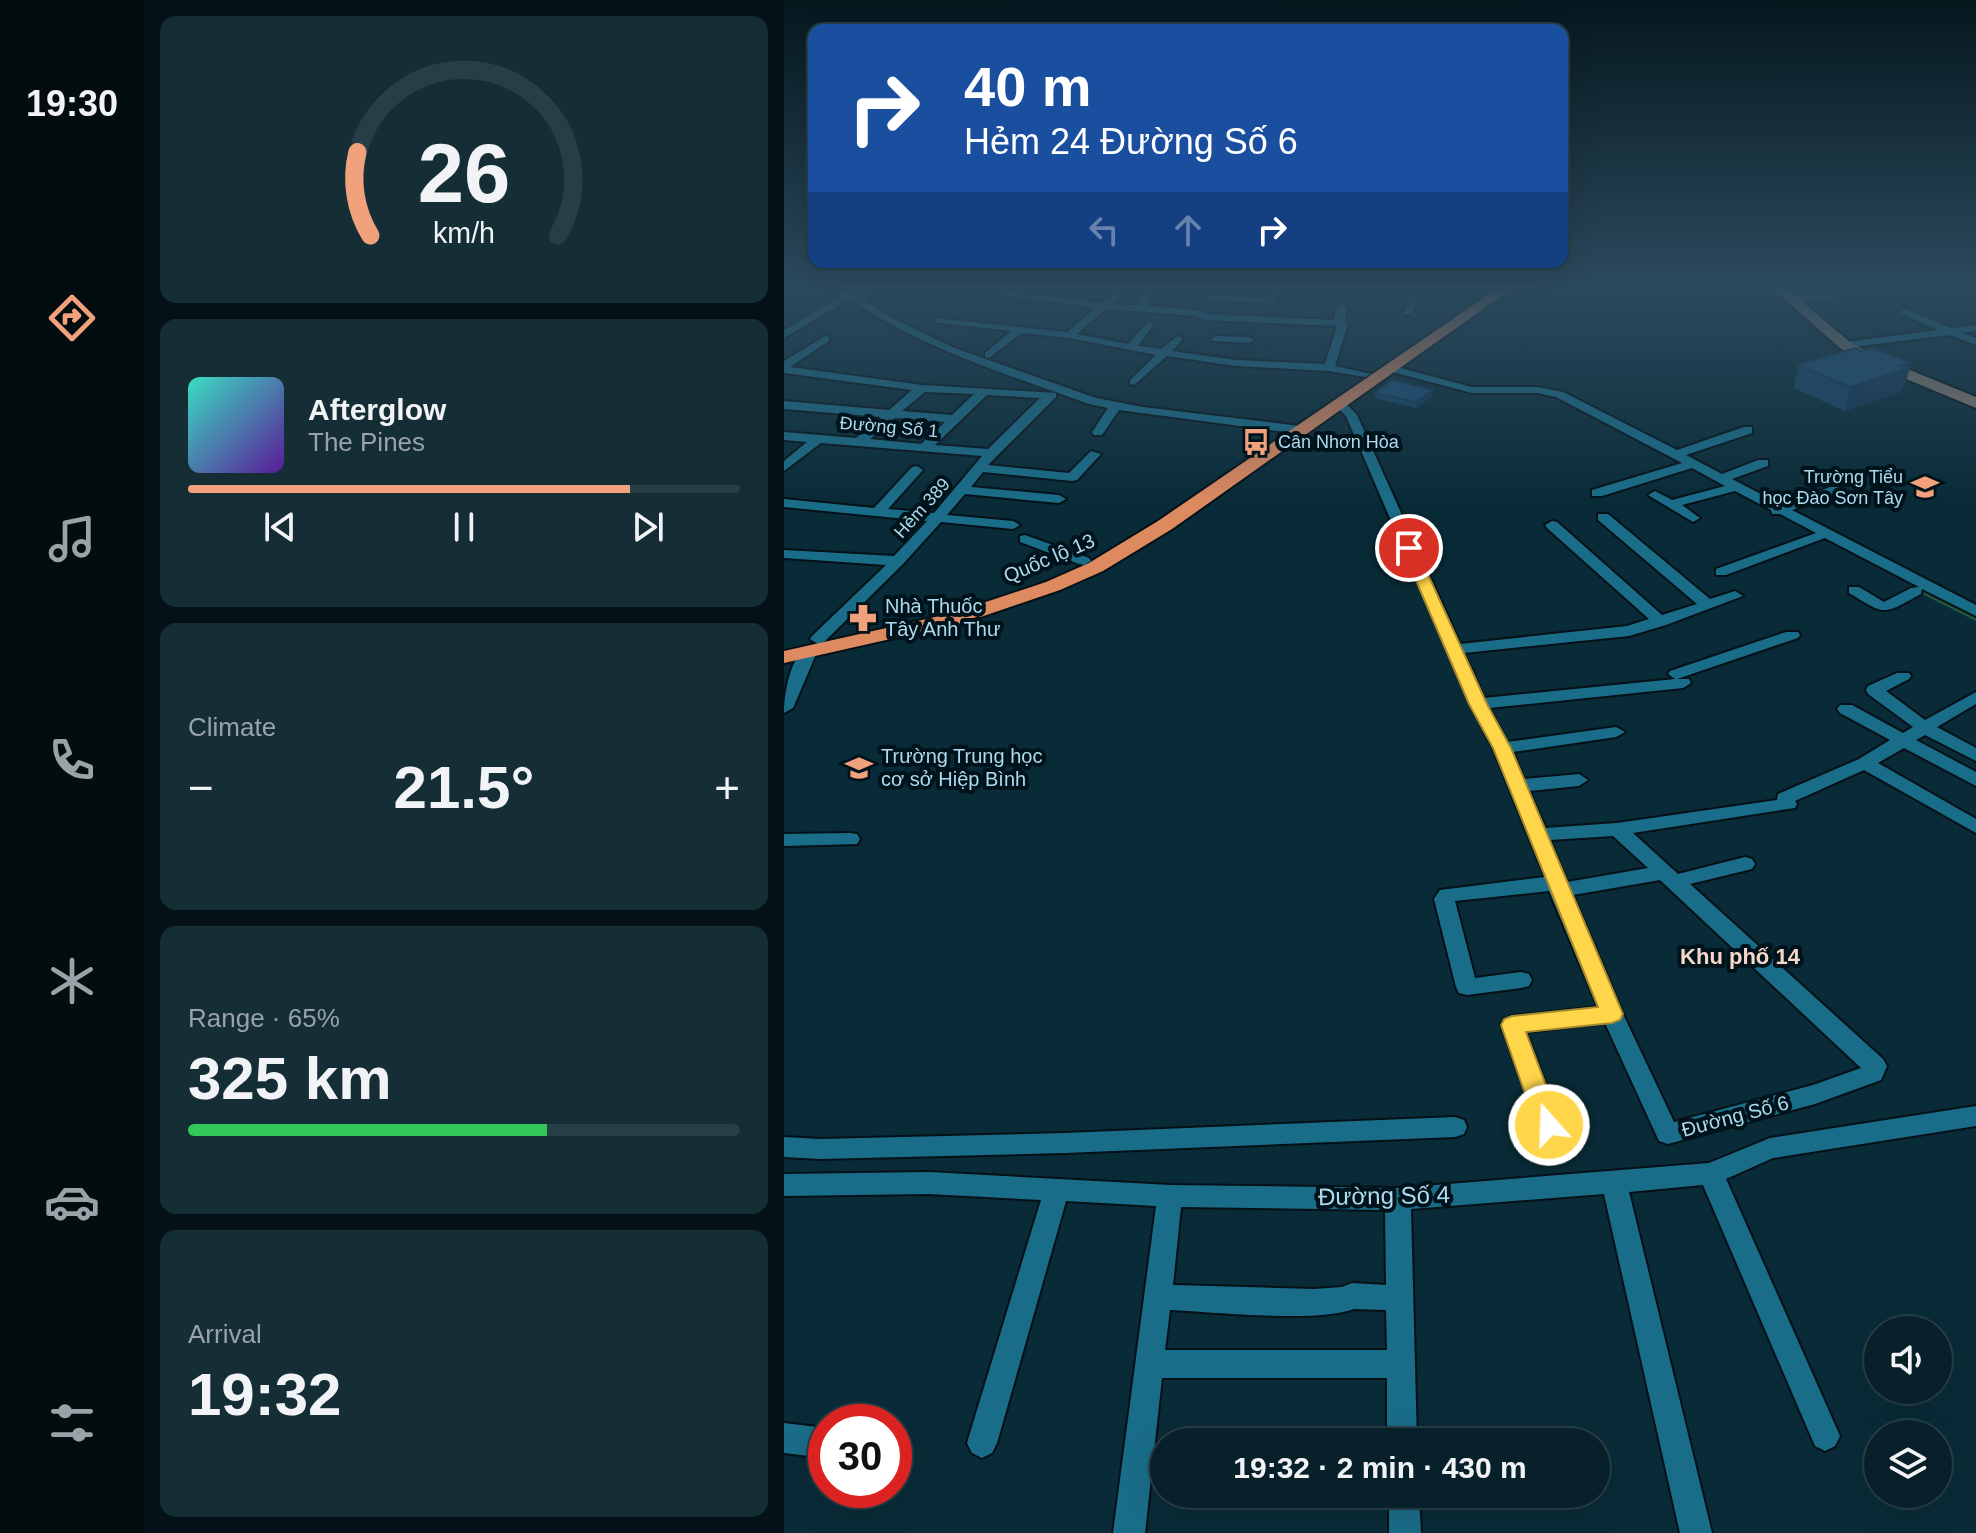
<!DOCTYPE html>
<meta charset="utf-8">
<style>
:root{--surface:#072029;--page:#152d35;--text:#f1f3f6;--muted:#98a3a8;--line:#283e46;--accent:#f1a17c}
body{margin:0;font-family:Arial,sans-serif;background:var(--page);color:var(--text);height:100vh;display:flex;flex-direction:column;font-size:30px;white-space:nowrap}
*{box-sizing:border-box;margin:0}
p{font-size:26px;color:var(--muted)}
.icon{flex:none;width:44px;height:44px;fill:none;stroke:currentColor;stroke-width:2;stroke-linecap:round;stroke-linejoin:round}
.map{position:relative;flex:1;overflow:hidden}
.drawer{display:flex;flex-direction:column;gap:16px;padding:16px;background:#041217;width:640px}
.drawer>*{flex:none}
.hud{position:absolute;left:24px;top:24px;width:760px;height:244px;border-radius:16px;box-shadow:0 8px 32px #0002,0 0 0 2px var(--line);background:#1a4fa0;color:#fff;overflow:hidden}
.fabs{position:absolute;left:1080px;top:1316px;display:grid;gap:16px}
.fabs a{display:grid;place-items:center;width:88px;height:88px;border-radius:50%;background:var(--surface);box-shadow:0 8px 32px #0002,0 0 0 2px var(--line);font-size:40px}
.speed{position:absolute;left:24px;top:1404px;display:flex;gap:16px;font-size:40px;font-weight:700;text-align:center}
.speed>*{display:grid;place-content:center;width:104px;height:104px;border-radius:50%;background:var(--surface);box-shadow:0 8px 32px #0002,0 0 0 2px var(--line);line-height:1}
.speed .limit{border:12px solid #d22;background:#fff;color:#111}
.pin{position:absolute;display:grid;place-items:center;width:68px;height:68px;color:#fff;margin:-34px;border:4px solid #fff;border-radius:50%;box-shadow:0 2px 8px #0007}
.me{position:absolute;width:88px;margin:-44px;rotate:340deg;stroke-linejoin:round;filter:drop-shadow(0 0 6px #0008)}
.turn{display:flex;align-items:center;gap:28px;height:168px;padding:0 24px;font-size:36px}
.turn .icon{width:104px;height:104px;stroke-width:2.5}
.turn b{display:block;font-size:56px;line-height:68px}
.lanes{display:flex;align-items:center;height:76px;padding:0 24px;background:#0003;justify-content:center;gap:40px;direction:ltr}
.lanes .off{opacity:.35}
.big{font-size:60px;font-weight:700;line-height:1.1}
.drawer .tile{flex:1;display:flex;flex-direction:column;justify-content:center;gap:12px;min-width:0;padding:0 28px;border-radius:16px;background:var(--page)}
.drawer .dial{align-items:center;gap:0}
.dial svg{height:208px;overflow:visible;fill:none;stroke:var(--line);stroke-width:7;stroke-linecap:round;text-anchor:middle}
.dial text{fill:var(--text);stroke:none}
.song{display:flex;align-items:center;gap:24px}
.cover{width:96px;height:96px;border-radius:12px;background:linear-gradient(135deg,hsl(170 70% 55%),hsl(270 70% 35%))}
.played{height:8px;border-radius:4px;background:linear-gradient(90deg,var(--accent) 80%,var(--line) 80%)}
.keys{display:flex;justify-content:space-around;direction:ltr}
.heat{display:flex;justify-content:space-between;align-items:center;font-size:44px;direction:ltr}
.charge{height:12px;border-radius:6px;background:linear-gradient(90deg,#34c759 65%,var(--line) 0)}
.trip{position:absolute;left:366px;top:1428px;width:460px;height:80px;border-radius:40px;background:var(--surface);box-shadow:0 8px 32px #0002,0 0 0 2px var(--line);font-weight:700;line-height:80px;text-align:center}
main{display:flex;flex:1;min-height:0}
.menu{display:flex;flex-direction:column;width:144px;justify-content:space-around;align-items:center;background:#030d10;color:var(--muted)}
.menu .icon{width:56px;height:56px}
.menu .active{color:var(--accent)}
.menu b{font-size:36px;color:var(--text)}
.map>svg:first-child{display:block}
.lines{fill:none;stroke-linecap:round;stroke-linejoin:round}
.canal{fill:#1f5441;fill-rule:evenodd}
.minor-casing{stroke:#051117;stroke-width:4}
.major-casing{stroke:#051117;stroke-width:4}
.highway-casing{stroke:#051117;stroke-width:4}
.minor{fill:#1a6d89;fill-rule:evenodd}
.major{fill:#907e71;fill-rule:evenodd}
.highway{fill:#de8a61;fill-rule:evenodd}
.wall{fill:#184467}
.shaded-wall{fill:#143754}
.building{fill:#1c4f78;stroke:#143754;stroke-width:2}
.route{fill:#ffd54a;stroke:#a68a30;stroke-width:2}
.labels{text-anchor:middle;stroke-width:8;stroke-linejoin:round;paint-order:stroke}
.far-street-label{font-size:18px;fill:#addaee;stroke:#00121a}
.far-poi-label{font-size:18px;fill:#addaee;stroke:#00121a;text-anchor:start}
.street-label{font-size:20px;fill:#addaee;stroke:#00121a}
.poi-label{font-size:20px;fill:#addaee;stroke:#00121a;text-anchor:start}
.neighbourhood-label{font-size:22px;font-weight:bold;fill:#f5d6c8;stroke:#00121a}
.near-street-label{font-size:24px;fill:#addaee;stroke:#00121a}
</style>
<main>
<nav class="menu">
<b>19:30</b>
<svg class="icon active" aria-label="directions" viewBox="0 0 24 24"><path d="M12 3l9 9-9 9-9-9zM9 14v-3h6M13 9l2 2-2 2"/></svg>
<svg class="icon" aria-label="music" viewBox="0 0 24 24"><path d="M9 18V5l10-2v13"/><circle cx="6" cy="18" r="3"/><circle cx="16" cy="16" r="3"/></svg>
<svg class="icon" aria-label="phone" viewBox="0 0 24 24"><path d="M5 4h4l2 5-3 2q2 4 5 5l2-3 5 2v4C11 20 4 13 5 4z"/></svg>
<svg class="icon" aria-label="climate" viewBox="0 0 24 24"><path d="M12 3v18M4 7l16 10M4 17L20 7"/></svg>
<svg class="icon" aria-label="car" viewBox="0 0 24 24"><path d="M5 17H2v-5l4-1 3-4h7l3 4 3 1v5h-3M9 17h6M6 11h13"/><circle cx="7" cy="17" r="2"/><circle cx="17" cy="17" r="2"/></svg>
<svg class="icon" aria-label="filters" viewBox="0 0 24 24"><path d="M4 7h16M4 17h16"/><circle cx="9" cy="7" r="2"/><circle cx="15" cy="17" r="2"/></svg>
</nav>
<section class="drawer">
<div class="tile dial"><svg viewBox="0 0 100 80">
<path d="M14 69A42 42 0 1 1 86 69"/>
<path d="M14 69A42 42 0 0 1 9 37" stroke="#f1a17c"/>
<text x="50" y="56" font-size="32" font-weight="700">26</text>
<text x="50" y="72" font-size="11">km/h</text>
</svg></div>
<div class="tile">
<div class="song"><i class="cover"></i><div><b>Afterglow</b><p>The Pines</p></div></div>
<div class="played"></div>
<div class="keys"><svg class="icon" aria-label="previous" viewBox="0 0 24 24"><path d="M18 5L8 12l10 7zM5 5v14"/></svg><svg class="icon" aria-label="pause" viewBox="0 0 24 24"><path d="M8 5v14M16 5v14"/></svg><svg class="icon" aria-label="next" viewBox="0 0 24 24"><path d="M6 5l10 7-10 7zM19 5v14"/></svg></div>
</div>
<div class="tile"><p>Climate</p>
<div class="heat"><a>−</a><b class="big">21.5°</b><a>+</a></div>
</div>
<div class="tile"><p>Range · 65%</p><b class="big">325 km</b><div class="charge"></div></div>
<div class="tile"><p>Arrival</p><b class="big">19:32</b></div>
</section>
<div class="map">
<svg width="1192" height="1533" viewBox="0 0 1192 1533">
<rect width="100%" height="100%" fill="#092b37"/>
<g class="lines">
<path class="canal" d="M1133 582 1192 612V621L1128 589 1126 586Z"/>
<g class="minor-casing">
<path id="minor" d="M68 288 92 290V294L80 300 104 316 168 347 312 398 359 407 516 426 522 430 516 434 335 410 318 435H310L308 432 324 408 305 404C223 374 138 349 66 299L0 338V330L56 297 55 293Z
M165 288H196L317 303 335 288H346L328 304 353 306 363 289 368 288 372 291 363 306 414 310 422 314 550 320 553 307 558 304 563 307 561 321 564 324 551 366 587 374 581 377 545 371 452 366 383 356 350 385 346 384V380L372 355 285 338 238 333 205 358 201 357V353L227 331 154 323 150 322V318L283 332 311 308ZM322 309 411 316 420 320 553 326 541 364 452 360 388 351 399 339 394 336 377 349 354 346 370 324 365 321 344 344 293 334Z
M488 288H498L490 303 486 304 424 300 419 297 424 294 483 298Z
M657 288H710L711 290 706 293 662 291Z
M1096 288H1137L1006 302 1001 299 1006 296Z
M628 292 637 294 627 314H619Z
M1121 309 1168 328 1192 325V331L1179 333 1192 338V345L1165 335 1061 348 1056 345 1061 342 1154 330 1117 314V310Z
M41 336 45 337V341L6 367 138 385 272 393V397L204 465 285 473 307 451 317 454 293 480 288 481 199 472 187 487 275 495 282 499 275 503 181 494 163 515 229 521 236 525 229 529 157 522 119 564 40 642 34 644 26 639 28 636 102 565 0 558V550L110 556 143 521 0 507V499L90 508 128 467 133 466 139 470 104 509 150 513 198 456 37 443 0 471V461L23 442 0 440V432L72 438 97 417 0 409V401L105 410 128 390 0 373V361ZM141 392 190 394 168 415 118 411ZM203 395 256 398 204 449 151 445ZM111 418 161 422 137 444 86 439Z
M432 336 465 337 470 340 465 343 428 341 427 339Z
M605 365 688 387H753L779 392 893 450 960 427H968V433L902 455 938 474 974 460H984V466L948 479 998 505 1046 487H1056V493L1008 510 1192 605V616L1138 589 1137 594C1098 615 1103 616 1065 593V587H1075L1100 602 1127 588 1135 587 1041 538 942 575H932V569L1032 533 996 514H988L987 510 951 491 898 505 916 518 909 522 864 495 871 491 888 500 941 486 908 468 818 496H808V490L898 463 772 397 753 393H688L601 370 599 368Z
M551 400H559L573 415 676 644 843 626 865 619 763 528 761 525 768 521 773 522 878 615 913 604 814 520V514H824L926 599 951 591 959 596 882 625 845 636 680 653 700 698 891 679 884 674 886 671 1002 632H1014L1016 635 1014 638 893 679H905L907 683 899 688 705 708 723 742 832 727 841 732 832 737 729 752 740 779 795 774 804 780 795 786 745 791 761 828 833 823 993 800 994 794 1075 759 1106 740 1056 713 1053 709 1056 705H1068L1119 733 1129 727 1084 694 1082 690 1084 686 1113 673H1125L1127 676 1125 679 1102 691 1141 720 1192 692V704L1153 727 1192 748V761L1141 735 1132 740 1192 772V786L1120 748 1094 763 1192 819V833L1080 770 1011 801 1013 804 1011 808 849 833 894 874 961 857 968 859 971 864 968 869 906 884 1099 1059 1103 1066 1097 1080 1031 1104 884 1144 875 1141 821 1023 742 1032 777 1125 774 1132 765 1135 756 1132 717 1025 720 1019 728 1016 814 1007 765 891 671 901 691 978 737 972 745 974 748 980 745 986 737 988 683 995 675 993 672 987 650 899 656 890 761 877 709 748 686 704 562 416 549 403ZM829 836 864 868 783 882 766 840ZM876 880 1077 1068 1029 1085 890 1122 839 1014 789 895Z
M241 535 305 558 307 561 300 565 295 564 236 542V536Z
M25 647 33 652 9 708 0 713C0 695 6 654 25 647Z
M66 833 73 834 76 839 73 844 0 846V834Z
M1192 1106V1126L989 1158 942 1179 1056 1436 1051 1446 1041 1451 1031 1446 919 1185 845 1192 928 1533H896L820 1194 627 1209 633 1442H603V1378H378L361 1533H329L372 1206 282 1201 213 1443 208 1453 198 1458 188 1453 183 1443 257 1200 145 1194 0 1196V1174L145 1172 386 1185 614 1188 925 1163 986 1138ZM397 1207 601 1210 602 1285 568 1283 558 1287 530 1289 389 1285ZM570 1309 602 1310 603 1350H381L386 1310C429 1312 534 1323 570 1309Z
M671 1117 680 1120 683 1127 680 1134 671 1137 281 1153 36 1159 0 1157V1137L36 1139 281 1133Z
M0 1423 42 1428V1458L0 1453Z
M605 1494H635L637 1533H605Z"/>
</g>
<g class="major-casing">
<path id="major" d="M988 288H1002L1066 342 1089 355 1192 397V408L1079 361 1056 348Z"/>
</g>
<g class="highway-casing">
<path id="highway" d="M714 288H729L388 529 319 571 276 590 182 622 0 663V651L169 613 262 582 305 563 374 521Z"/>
</g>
<use href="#minor" class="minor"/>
<use href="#major" class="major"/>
<use href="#highway" class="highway"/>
</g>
<path class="wall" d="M1014 365 1121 386H1119L1117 392 1061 411 1010 388Z
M649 390V396L632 408 591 398V393Z"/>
<path class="shaded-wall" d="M1127 363 1121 386H1119L1117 392 1061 411 1066 387Z
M649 390V396L632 408V402Z"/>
<path class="building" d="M1071 348 1078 351 1089 348 1127 363 1116 366 1123 369 1066 387 1014 365Z
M608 380 649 390 632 402 591 393Z"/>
<linearGradient id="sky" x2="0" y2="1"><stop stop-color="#05181e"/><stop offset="0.57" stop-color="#2c4a5e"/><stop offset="1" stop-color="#2c4a5e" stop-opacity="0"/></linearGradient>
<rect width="1192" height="503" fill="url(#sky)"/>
<path class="route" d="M625 543 632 548 703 704 727 748 839 1014 836 1020 828 1023 742 1032 777 1125 773 1132 765 1135 756 1132 752 1125 717 1025 720 1019 728 1016 814 1007 709 748 685 704 618 548Z"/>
<defs>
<g id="bus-bare" transform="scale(2.16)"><path d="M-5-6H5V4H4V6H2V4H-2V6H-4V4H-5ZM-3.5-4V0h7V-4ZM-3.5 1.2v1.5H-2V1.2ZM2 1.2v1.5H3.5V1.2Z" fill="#f1a17c" stroke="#00121a" stroke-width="2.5" paint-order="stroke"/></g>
<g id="school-bare" transform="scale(2.16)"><path d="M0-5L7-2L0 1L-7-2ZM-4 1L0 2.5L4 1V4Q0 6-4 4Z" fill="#f1a17c" stroke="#00121a" stroke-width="2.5" paint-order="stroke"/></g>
<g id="pharmacy-bare" transform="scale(2.16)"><path d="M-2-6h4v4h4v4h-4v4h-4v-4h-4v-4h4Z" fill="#f1a17c" stroke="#00121a" stroke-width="2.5" paint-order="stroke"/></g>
</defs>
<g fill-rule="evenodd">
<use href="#bus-bare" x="472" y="442"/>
<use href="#school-bare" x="1141" y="487"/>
<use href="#pharmacy-bare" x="79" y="618"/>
<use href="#school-bare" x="75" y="768"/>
</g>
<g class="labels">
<g class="far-street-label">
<text transform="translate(105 427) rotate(5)" y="6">Đường Số 1</text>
<text transform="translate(138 508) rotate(-48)" y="6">Hẻm 389</text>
</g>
<g class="far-poi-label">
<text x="494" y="448">Cân Nhơn Hòa</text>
<text x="1119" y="483" text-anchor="end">Trường Tiểu<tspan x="1119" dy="21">học Đào Sơn Tây</tspan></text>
</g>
<g class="street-label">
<text transform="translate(265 558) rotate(-23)" y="7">Quốc lộ 13</text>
<text transform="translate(951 1116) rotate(-15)" y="7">Đường Số 6</text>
</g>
<g class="poi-label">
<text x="101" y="613">Nhà Thuốc<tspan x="101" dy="23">Tây Anh Thư</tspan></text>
<text x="97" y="763">Trường Trung học<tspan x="97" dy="23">cơ sở Hiệp Bình</tspan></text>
</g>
<g class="neighbourhood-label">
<text x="956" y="964">Khu phố 14</text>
</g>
<g class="near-street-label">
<text transform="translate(600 1196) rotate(-1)" y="8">Đường Số 4</text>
</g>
</g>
</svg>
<div class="fabs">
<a><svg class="icon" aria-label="sound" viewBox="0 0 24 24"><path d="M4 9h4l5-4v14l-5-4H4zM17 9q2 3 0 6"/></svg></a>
<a><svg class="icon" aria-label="layers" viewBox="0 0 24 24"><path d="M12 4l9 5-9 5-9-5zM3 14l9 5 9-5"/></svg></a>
</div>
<div class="speed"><div class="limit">30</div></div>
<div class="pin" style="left:625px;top:548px;background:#d93025"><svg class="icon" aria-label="arrive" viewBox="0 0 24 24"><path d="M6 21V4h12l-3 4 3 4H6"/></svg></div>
<svg class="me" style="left:765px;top:1125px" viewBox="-20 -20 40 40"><circle r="17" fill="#ffd54a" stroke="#fff" stroke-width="3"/><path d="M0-11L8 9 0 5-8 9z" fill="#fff"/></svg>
<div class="trip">19:32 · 2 min · 430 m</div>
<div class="hud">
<div class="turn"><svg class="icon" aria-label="right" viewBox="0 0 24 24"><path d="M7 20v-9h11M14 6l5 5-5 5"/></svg><div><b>40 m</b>Hẻm 24 Đường Số 6</div></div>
<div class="lanes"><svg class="icon off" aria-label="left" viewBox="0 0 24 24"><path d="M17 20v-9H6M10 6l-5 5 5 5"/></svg><svg class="icon off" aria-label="ahead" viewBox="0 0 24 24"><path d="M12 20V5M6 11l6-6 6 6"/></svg><svg class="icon" aria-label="right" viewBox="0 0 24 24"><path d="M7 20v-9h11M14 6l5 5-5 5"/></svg></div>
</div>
</div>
</main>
